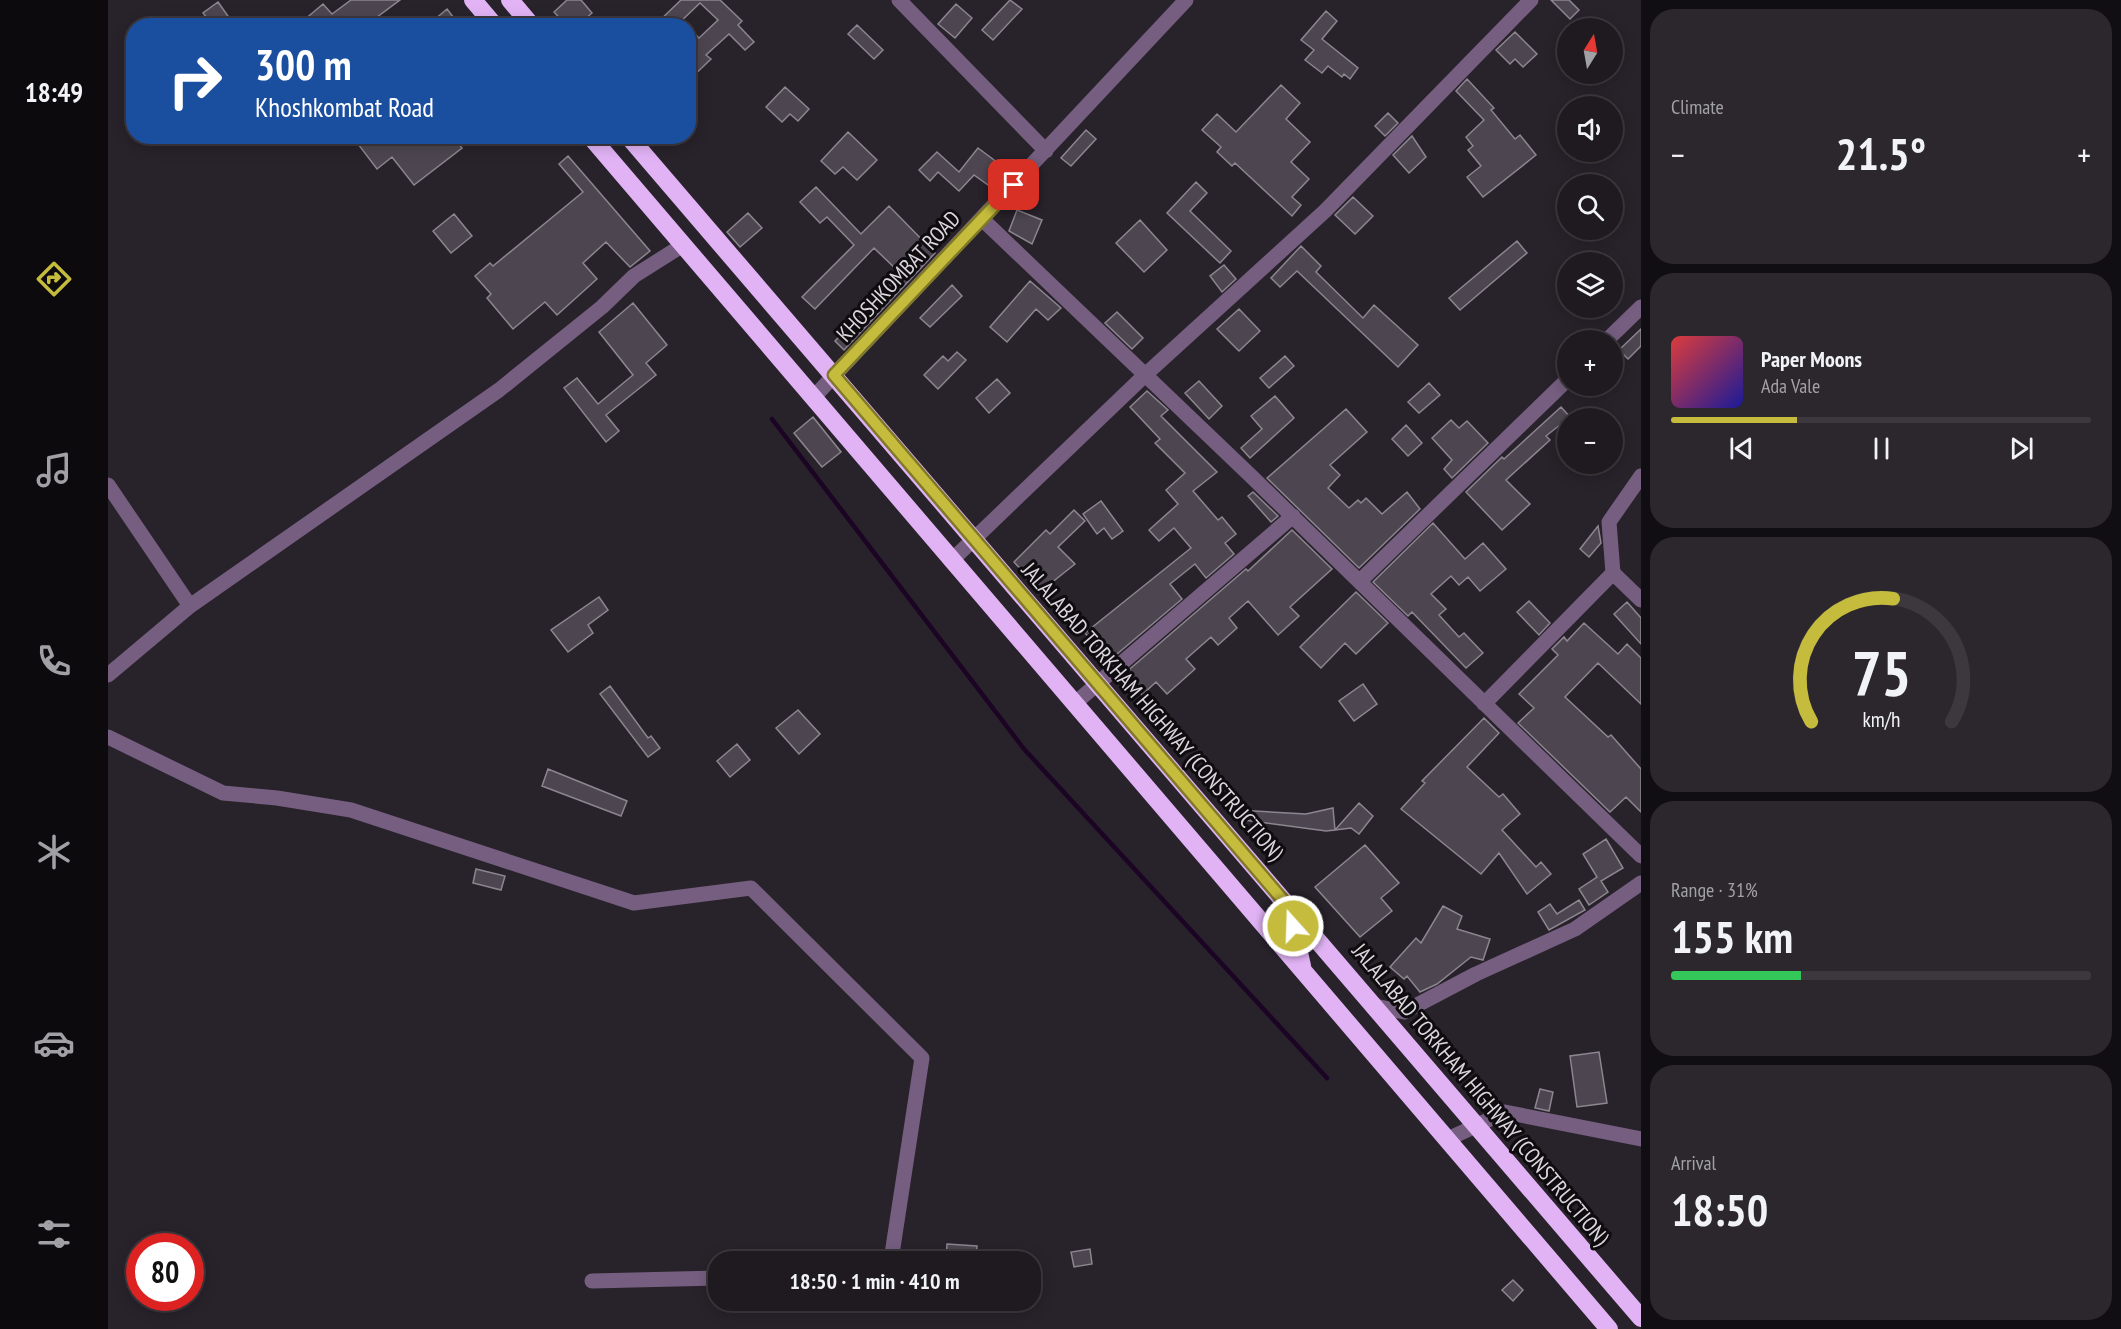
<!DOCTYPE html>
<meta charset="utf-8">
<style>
:root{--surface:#1e1a20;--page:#2b272d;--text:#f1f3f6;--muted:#a1a1a5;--line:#3c383e;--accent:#c5bc3d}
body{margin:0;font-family:"PT Sans Narrow",sans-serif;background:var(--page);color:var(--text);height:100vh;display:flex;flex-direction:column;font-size:22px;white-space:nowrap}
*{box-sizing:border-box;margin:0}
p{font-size:20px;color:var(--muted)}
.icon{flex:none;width:33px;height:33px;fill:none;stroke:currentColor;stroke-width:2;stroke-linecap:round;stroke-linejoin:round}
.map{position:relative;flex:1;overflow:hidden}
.details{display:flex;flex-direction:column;gap:9px;padding:9px;background:#100e12;width:480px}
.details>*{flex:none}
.top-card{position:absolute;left:18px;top:18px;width:570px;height:126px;border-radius:24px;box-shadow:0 3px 15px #0003,0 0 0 2px var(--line);background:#1a4fa0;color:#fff;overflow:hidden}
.needle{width:39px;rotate:11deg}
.buttons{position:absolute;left:1449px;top:18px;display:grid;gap:12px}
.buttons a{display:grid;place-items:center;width:66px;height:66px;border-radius:50%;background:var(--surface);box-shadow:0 3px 15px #0003,0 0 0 2px var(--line);font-size:30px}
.speed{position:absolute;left:18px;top:1233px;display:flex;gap:12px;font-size:30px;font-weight:700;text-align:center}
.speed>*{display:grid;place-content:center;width:78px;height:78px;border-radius:50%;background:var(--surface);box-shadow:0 3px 15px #0003,0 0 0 2px var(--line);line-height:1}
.speed .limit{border:9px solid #d22;background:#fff;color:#111}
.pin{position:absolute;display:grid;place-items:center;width:51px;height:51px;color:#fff;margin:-26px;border-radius:12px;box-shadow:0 3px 9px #0006}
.me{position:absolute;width:66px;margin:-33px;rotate:340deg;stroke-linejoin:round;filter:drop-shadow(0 0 4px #0008)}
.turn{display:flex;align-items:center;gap:21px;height:126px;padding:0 30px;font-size:27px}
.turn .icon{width:78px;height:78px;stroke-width:2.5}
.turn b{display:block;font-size:42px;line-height:51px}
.big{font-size:45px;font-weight:800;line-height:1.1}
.details .card{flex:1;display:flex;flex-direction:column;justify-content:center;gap:9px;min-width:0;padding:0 21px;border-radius:24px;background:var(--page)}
.details .dial{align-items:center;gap:0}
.dial svg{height:156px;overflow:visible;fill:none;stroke:var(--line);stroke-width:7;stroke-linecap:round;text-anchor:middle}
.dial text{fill:var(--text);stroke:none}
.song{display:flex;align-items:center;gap:18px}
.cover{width:72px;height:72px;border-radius:9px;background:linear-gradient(135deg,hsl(0 70% 55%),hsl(240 70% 35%))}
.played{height:6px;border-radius:3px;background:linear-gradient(90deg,var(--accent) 30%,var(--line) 30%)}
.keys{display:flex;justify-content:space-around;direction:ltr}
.heat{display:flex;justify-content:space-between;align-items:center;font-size:33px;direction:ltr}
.charge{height:9px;border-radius:4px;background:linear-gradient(90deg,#34c759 31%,var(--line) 0)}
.trip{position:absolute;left:600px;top:1251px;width:333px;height:60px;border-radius:24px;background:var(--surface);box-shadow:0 3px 15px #0003,0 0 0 2px var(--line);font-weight:800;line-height:60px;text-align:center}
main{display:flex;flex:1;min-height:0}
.tabs{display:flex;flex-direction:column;width:108px;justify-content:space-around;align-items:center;background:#0c0a0d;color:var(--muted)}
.tabs .icon{width:42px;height:42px}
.tabs .on{color:var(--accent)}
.tabs b{font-size:27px;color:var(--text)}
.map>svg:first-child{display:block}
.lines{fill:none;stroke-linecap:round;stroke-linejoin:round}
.stream{stroke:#1c0424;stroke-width:4.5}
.building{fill:#4d4650;stroke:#8d8590;stroke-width:1.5}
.minor{stroke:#755e7f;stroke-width:15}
.highway{stroke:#e1b3f5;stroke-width:18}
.route-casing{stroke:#807a28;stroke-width:15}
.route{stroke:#c5bc3d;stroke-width:10}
.labels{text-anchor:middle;stroke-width:6;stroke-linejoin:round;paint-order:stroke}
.street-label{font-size:22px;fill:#dad6dc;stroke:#0f0c10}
</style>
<main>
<nav class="tabs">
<b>18:49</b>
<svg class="icon on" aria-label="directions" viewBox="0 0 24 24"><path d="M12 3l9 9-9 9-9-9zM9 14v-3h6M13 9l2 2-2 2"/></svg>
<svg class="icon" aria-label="music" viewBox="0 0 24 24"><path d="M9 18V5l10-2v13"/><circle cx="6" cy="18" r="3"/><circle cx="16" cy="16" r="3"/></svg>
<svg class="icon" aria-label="phone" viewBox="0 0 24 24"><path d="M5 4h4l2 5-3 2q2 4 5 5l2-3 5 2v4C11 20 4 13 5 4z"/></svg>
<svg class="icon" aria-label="climate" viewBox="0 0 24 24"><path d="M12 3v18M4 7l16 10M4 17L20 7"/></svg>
<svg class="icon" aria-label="car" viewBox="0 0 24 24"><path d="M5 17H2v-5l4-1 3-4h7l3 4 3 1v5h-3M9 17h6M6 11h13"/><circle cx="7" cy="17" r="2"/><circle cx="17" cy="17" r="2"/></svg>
<svg class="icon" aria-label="filters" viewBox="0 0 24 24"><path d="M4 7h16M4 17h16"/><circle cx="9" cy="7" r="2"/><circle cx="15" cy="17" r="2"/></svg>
</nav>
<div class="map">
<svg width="1533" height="1329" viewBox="0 0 1533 1329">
<rect width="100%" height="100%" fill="#28222b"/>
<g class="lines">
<path class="stream" d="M664 419 916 749 1219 1078"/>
</g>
<path class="building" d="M243 0H292L257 26H189L215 4 224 14Z
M459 0H473L484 13 469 26H459L446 12Z
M573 0H612L634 21 630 25 646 42 637 50 621 34 598 55 603 59 580 81V27L591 38 610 20 592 3 568 26H546Z
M902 0 914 9 885 40 874 30Z
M1443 0H1461L1471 10 1462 19Z
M110 2 127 26H105L95 13Z
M848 4 864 18 847 38 830 24Z
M339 9 352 26H319Z
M1218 11 1229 21 1214 39 1250 68 1242 79 1236 74 1234 77 1220 66 1214 73 1197 60 1206 50 1193 40Z
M749 25 775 50 766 59 740 34Z
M1407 32 1429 54 1415 67 1407 59 1402 64 1388 50Z
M1359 79 1386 108 1383 110 1407 139 1412 135 1428 155 1375 197 1359 177 1373 166 1360 150 1365 146 1358 137 1376 120 1348 91Z
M1173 85 1192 103 1178 119 1202 142 1183 162 1201 179 1184 197 1193 205 1184 216 1127 163 1124 166 1109 152 1113 147 1094 130 1109 114 1128 132Z
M677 87 701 109 690 121 682 114 674 122 658 107Z
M1280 113 1290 123 1277 136 1267 126Z
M978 130 988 139 963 166 953 158Z
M740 132 769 160 749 180 735 167 727 174 713 161Z
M244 136H345L354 148 306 185 284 157 269 169Z
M1304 136 1318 157 1301 173 1285 155Z
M870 148 894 166 880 185 866 175 851 191 830 172 822 181 811 170 829 152 851 172Z
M460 156 542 251 522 267 498 242 475 263 489 279 449 315 437 302 405 329 379 298 383 294 367 276 382 263 385 266 475 192 451 164Z
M1088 182 1099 193 1082 211 1123 251 1112 263 1059 213Z
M708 187 753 234 781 206 827 253 736 350 727 341 793 274 766 248 707 309 694 297 746 245 719 217 712 223 692 202Z
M1245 197 1265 216 1247 234 1227 215Z
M909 210 934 220 924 244 901 231Z
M640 213 654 228 632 247 619 232Z
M346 214 364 236 343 253 325 231Z
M1032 220 1059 250 1036 272 1008 243Z
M1409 241 1419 253 1352 310 1341 298Z
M1193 246 1213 266 1208 272 1255 318 1266 305 1310 345 1290 367 1189 271 1172 287 1163 278Z
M1116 265 1128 279 1114 292 1102 276Z
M922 281 953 308 940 320 928 309 899 342 882 327Z
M844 285 854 296 822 327 812 318Z
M525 303 559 345 538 363 548 375 498 415 511 431 498 442 456 388 469 378 490 404 525 375 491 332Z
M1131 309 1152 331 1131 351 1109 329Z
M1009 312 1035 338 1024 349 997 323Z
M1533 329V346L1520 359 1511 350Z
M849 352 858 360 830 389 816 375 835 356 840 361Z
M1177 356 1186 366 1161 388 1152 378Z
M889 379 902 393 881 413 868 398Z
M1091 381 1114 406 1101 419 1077 393Z
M1321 383 1332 395 1311 413 1300 402Z
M1039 391 1060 410 1053 416 1109 472 1085 491 1110 520 1114 517 1128 534 1117 543 1126 554 1098 578 1087 564 1062 584 1074 599 1002 660 977 633 1083 548 1066 528 1051 541 1041 530 1070 504 1058 490 1077 473 1047 443 1052 439 1022 407Z
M1167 396 1186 418 1142 458 1133 448 1154 429 1143 416Z
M1453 407 1462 417 1438 436 1442 440 1398 480 1422 504 1394 530 1358 492 1394 457 1396 459Z
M1238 409 1259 432 1222 465 1232 475 1220 488 1241 508 1250 500 1253 503 1258 498 1274 514 1299 492 1312 509 1251 568 1159 478Z
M705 417 733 452 714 467 686 433Z
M1343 420 1351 428 1359 421 1380 443 1344 478 1336 469 1344 460 1324 438Z
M1298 425 1314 443 1300 456 1284 439Z
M1145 492 1170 516 1163 522 1140 496Z
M993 501 1015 531 1004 539 996 528 989 534 975 514Z
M966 510 977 521 950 547 967 564 933 591 906 562 938 530 942 534Z
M1325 523 1357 559 1375 543 1398 569 1372 591 1360 577 1351 585 1343 576 1323 594 1338 609 1331 615 1351 637 1356 633 1375 653 1358 668 1304 612 1300 616 1265 582Z
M1490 526 1493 543 1481 557 1472 549Z
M1184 530 1224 569 1182 607 1191 616 1170 635 1140 601 1121 618 1129 628 1110 645 1103 637 1078 659 1087 669 1059 694 1048 682 1034 695 1016 674 1138 569 1140 571Z
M1248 592 1280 623 1248 654 1237 643 1213 668 1192 647Z
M491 597 500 610 480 625 485 633 460 652 443 630Z
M1421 601 1442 623 1431 635 1409 612Z
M1519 602 1533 618V644L1506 614Z
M1476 623 1510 654 1519 644 1533 658V704L1490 663 1457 697 1500 737 1503 735 1533 769V812L1518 797 1502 812 1410 723 1426 708 1411 694 1450 655 1444 649 1456 637 1459 641Z
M1255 684 1269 704 1246 721 1231 701Z
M502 686 540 738 543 736 552 748 540 757 492 694Z
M690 710 712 734 691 754 668 728Z
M1376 718 1391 733 1359 767 1391 797 1395 794 1412 814 1394 830 1428 867 1433 862 1443 874 1419 894 1391 853 1373 874 1293 809 1317 783 1314 781Z
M629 744 642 760 622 777 609 761Z
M440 769 519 801 513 816 434 786Z
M1251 803 1265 816 1251 834 1243 828 1227 830Z
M1225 808 1227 830 1218 831 1128 819 1129 810 1198 814Z
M1498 839 1515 868 1493 881 1500 892 1481 905 1471 889 1489 877 1475 854Z
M1257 845 1291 883 1273 898 1284 911 1252 937 1207 887Z
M368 869 397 876 393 890 365 883Z
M1471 900 1477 910 1441 930 1430 912 1442 904 1449 914Z
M1335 906 1354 916 1349 929 1382 939 1375 960 1363 957 1329 984 1312 992 1299 976 1296 979 1282 967 1308 938 1313 943Z
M1491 1052 1499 1103 1469 1107 1462 1056Z
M1432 1089 1445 1092 1441 1111 1427 1108Z
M839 1244 869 1246 868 1260 838 1259Z
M982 1249 984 1264 966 1267 963 1252Z
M1405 1280 1415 1290 1405 1301 1394 1290Z"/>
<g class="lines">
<path class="minor" d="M791 0 938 151
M874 219 1144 477 1533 856
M1499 340 1533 307
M705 398 1078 0
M0 485 82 606
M843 561 1037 375 1217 211 1423 0
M1505 573 1533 600
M1252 581 1460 379
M0 675 82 606 391 390 494 307 526 276 575 245
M966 704 1185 516
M1376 704 1505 573 1501 522 1533 476
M0 737 115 793 169 798 243 810 526 903 643 888 814 1058 784 1254 776 1262
M1267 1006 1296 1012 1368 974 1467 929 1533 883
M1340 1139 1397 1112 1533 1139
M484 1281 610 1278"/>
<path class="highway" d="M365 0 387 26
M402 0 424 26
M482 136 1501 1329
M520 136 1533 1318
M1181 908 1194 966"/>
</g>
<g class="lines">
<g class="route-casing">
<path id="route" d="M906 185 726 375 1180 906 1185 926"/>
</g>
<use href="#route" class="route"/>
</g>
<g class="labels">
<g class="street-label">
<text transform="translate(790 276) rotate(-47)" y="8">KHOSHKOMBAT ROAD</text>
<text transform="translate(1045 711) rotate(49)" y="8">JALALABAD TORKHAM HIGHWAY (CONSTRUCTION)</text>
<text transform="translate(1373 1094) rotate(50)" y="8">JALALABAD TORKHAM HIGHWAY (CONSTRUCTION)</text>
</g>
</g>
</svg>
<div class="buttons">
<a><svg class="needle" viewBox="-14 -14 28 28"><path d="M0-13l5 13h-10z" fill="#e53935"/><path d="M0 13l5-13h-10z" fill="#a1a1a5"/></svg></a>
<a><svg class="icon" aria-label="sound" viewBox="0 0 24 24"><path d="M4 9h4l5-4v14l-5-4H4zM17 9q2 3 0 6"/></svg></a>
<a><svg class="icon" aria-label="search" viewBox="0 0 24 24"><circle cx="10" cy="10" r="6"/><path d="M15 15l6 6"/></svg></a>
<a><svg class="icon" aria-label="layers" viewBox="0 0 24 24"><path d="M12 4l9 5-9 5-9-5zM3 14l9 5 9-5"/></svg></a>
<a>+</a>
<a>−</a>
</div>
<div class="speed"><div class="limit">80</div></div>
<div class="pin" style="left:906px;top:185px;background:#d93025"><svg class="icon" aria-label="arrive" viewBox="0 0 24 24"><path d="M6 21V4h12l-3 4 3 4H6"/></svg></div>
<svg class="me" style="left:1185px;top:926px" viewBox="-20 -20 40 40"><circle r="17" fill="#c5bc3d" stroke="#fff" stroke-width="3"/><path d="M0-11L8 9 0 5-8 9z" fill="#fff"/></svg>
<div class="trip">18:50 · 1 min · 410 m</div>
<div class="top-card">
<div class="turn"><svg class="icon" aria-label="right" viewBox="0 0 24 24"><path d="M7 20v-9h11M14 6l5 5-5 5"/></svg><div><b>300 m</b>Khoshkombat Road</div></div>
</div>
</div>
<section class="details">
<div class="card"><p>Climate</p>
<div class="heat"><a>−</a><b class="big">21.5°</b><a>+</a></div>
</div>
<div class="card">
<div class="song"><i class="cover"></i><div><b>Paper Moons</b><p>Ada Vale</p></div></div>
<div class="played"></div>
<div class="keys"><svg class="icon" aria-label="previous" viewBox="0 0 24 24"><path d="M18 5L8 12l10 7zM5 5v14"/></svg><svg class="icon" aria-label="pause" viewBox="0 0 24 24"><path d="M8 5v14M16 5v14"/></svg><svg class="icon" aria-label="next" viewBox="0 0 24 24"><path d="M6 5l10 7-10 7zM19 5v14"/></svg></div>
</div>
<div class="card dial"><svg viewBox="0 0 100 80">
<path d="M14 69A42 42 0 1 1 86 69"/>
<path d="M14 69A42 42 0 0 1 56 6" stroke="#c5bc3d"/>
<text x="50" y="56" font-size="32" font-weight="700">75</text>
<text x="50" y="72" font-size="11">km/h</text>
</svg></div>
<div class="card"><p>Range · 31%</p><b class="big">155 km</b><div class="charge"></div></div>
<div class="card"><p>Arrival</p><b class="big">18:50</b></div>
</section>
</main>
